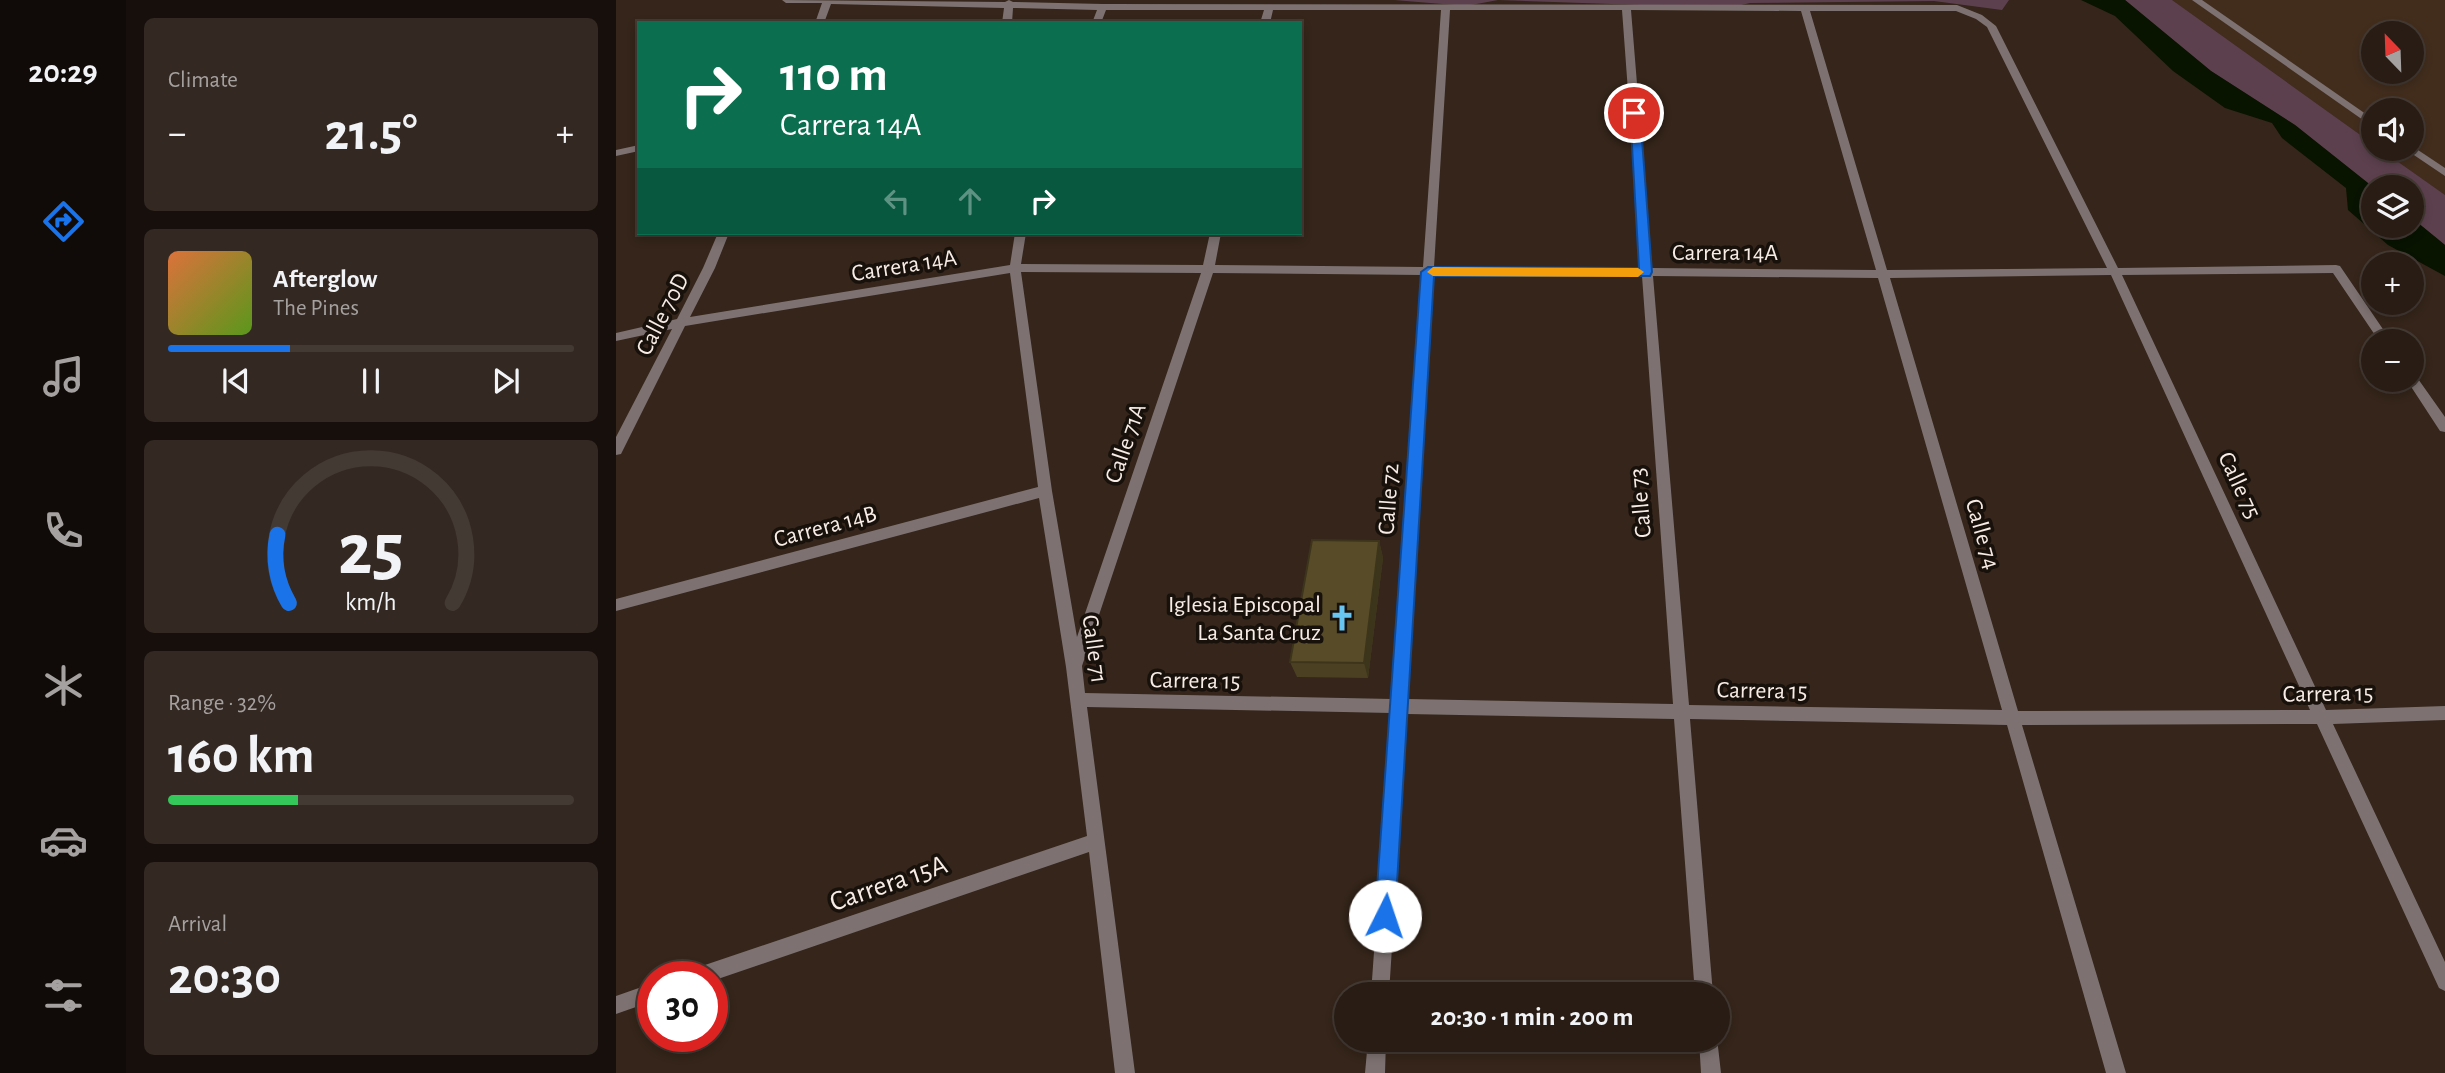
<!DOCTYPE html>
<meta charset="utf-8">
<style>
:root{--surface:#281c14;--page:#342922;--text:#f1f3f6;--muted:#a5a1a0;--line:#443a34;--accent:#1a73e8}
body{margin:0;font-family:"Alegreya Sans",sans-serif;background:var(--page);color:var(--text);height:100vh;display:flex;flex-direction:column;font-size:26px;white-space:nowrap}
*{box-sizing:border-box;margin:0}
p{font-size:23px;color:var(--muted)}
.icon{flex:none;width:38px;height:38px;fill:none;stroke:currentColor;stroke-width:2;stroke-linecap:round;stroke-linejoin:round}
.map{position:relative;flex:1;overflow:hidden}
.panel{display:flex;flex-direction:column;gap:18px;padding:18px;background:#160f0b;width:490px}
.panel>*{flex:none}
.hud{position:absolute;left:21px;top:21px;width:665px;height:214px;border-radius:0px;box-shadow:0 4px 10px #0003,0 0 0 2px var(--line);background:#0b6e4f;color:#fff;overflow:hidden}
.needle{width:46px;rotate:337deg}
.controls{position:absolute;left:1745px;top:21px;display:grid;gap:14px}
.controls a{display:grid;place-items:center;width:63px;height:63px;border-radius:50%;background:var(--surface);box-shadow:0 4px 10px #0003,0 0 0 2px var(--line);font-size:35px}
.speed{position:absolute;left:21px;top:961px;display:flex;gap:14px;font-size:35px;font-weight:700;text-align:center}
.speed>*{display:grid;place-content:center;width:91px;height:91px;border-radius:50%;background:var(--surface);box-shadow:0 4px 10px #0003,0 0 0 2px var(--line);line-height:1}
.speed .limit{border:10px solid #d22;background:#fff;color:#111}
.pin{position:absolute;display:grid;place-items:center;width:60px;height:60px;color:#fff;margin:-30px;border:4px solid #fff;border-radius:50%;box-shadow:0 2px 7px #0007}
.me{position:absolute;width:77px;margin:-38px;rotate:4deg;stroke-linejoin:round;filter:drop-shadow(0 0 5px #0008)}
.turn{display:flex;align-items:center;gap:24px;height:147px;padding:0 28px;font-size:32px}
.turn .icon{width:91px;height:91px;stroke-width:2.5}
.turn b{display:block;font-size:49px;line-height:60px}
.lanes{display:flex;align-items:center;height:66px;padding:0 28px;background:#0003;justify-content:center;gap:35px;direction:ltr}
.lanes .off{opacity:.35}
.big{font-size:52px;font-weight:600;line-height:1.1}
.panel .tile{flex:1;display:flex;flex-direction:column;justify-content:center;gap:10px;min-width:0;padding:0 24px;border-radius:10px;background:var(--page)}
.panel .dial{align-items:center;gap:0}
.dial svg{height:182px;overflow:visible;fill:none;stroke:var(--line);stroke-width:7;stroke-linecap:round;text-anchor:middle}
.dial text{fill:var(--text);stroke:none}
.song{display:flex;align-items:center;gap:21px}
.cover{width:84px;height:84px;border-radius:10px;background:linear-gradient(135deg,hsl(20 70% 55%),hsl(90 70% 35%))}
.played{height:7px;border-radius:4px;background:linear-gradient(90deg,var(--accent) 30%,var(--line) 30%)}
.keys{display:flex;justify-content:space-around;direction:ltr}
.heat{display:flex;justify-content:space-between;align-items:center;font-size:38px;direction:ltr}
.charge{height:10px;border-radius:5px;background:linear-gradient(90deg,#34c759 32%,var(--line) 0)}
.trip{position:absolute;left:718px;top:982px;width:396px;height:70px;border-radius:35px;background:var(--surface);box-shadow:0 4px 10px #0003,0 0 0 2px var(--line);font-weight:600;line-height:70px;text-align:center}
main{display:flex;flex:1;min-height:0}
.tabs{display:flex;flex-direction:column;width:126px;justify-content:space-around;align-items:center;background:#100b08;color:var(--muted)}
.tabs .icon{width:49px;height:49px}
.tabs .selected{color:var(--accent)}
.tabs b{font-size:32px;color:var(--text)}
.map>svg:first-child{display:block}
.built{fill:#422d1d;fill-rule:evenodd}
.green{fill:#5d404e}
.water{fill:#081300}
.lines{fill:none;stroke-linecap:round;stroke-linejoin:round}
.service{fill:#7d7271;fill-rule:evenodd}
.minor{fill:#7d7271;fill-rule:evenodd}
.wall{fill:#4b4122}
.shaded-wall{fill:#3d351b}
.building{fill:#574c27;stroke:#3d351b;stroke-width:2}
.route{fill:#1a73e8;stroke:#114b97;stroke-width:2}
.slow{fill:#f59e0b}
.labels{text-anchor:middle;stroke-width:7;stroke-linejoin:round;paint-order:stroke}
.street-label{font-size:24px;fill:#f8ede6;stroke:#17100b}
.poi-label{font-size:24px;fill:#f8ede6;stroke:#17100b;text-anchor:end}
.near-street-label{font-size:28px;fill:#f8ede6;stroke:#17100b}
</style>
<main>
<nav class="tabs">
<b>20:29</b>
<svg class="icon selected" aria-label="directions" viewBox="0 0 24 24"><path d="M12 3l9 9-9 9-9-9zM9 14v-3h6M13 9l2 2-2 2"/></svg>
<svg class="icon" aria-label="music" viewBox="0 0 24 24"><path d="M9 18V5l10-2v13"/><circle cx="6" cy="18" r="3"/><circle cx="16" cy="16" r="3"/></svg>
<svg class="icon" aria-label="phone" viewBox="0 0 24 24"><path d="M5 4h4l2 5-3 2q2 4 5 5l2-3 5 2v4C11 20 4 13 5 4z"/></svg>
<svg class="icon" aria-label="climate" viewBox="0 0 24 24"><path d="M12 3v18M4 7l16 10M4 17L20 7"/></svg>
<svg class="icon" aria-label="car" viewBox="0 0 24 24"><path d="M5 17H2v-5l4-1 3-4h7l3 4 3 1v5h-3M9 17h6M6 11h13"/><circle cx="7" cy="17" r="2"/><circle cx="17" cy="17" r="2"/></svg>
<svg class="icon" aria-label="filters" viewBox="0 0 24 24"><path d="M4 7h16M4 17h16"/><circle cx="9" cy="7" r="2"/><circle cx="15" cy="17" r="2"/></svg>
</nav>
<section class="panel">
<div class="tile"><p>Climate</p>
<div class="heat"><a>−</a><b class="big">21.5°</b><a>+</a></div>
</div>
<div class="tile">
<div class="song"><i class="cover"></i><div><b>Afterglow</b><p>The Pines</p></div></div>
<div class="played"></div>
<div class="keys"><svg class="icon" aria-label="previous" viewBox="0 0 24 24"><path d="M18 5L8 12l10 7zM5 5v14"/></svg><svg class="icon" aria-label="pause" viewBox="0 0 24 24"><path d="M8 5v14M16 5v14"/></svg><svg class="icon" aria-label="next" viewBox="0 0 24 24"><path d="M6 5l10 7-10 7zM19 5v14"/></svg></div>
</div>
<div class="tile dial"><svg viewBox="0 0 100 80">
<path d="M14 69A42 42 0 1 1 86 69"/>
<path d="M14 69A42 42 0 0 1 9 39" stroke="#1a73e8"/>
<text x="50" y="56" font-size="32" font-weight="700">25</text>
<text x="50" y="72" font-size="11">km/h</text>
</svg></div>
<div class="tile"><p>Range · 32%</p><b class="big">160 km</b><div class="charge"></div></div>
<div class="tile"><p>Arrival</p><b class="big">20:30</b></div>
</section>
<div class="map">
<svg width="1829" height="1073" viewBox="0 0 1829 1073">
<rect width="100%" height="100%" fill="#35251a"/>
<path class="built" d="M1556 0H1829V195L1764 149H1796V110H1757V144ZM1757 33H1796V72H1757Z"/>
<path class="green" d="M778 0H1393L1386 10 1318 1 1134 3 1112 8 882 0 850 6Z
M1509 0H1556L1757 144V149H1764L1829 195V245L1796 218V187H1757L1679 125 1595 71Z"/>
<path class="water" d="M1465 0H1509L1595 71 1679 125 1757 187V226H1796V218L1829 245V276L1772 245 1732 210 1730 188 1666 138 1656 123 1609 108 1557 71 1499 16Z"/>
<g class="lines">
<path class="service" d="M1576 0H1586L1757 119V127Z
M1796 146 1829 168V176L1789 149H1796Z"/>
<path class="minor" d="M166 0 389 2 393 0 397 2 487 4 1341 5 1366 15 1380 26 1502 268 1720 265 1724 266 1775 341H1763L1717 273 1506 275 1710 710 1829 706V720L1717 724 1829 962V991L1823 988 1701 724 1406 725 1510 1073H1490L1391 725 1074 719 1097 994H1079L1058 719 791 714 773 994H755L775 713 471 707 519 1073H499L473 852 96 981V976H74L77 970 83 967 471 836 450 667 423 498 0 611V599L422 487 394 273 69 326 5 454 0 455V437L56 329 0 341V333L61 319 87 268 102 233H113L99 268 74 317 394 265 399 233H410L405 264 587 265 594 233H605L599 265 807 267 825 10H657L654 23H644L648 10H490L485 23H476L481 10 397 8 396 23H386L388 8 215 4 208 23H199L206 3H170ZM834 10H1006L1025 268 818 267ZM1015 10 1185 11 1260 270 1036 268ZM1194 11H1340L1360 19 1371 27 1491 268 1271 270ZM405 272 585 273 461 637 436 491ZM597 273 806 275 776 699 469 693 466 666ZM818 275 1026 276 1057 704 792 699ZM1495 275 1694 710 1402 711 1274 278ZM1037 276 1262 278 1386 710 1073 705Z
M23 145V151L0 156V150Z
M1796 374 1800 376 1829 417V432L1824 431 1792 382 1790 380H1796Z
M37 983V1001L0 1014V996Z
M1101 1038 1105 1073H1085L1083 1040Z
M752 1040H770L769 1073H749Z"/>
</g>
<path class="wall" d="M763 541 767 558 752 678 681 677 674 662Z"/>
<path class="shaded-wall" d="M763 541 767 558 752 678 748 663Z"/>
<path class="building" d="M696 540 763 541 748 663 674 662Z"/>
<path class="route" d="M1014 111 1024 113 1036 272 1034 276H818L779 916 776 923 769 926 762 923 759 916 805 272 812 267 1023 268Z"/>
<path class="slow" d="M817 267 1022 268 1028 272 1022 277 817 276 811 272Z"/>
<defs>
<g id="church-bare" transform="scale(2.1)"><path d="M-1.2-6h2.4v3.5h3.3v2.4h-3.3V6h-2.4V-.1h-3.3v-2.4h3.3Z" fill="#68c4f0" stroke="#17100b" stroke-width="2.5" paint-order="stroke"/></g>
</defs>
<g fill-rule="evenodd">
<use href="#church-bare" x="726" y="618"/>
</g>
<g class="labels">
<g class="street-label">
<text x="1109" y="260">Carrera 14A</text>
<text transform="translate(288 265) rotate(-9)" y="8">Carrera 14A</text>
<text transform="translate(46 314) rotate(-63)" y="8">Calle 70D</text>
<text transform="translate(509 443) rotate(-71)" y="8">Calle 71A</text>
<text transform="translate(1624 485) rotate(65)" y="8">Calle 75</text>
<text transform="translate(772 499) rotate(-86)" y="8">Calle 72</text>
<text transform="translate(1024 503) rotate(-95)" y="8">Calle 73</text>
<text transform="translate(209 526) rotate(-15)" y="8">Carrera 14B</text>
<text transform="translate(1367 534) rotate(74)" y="8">Calle 74</text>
<text transform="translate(479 649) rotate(82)" y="8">Calle 71</text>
<text transform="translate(579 680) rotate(1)" y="8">Carrera 15</text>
<text transform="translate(1146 690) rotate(1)" y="8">Carrera 15</text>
<text transform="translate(1712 693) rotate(-1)" y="8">Carrera 15</text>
</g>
<g class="poi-label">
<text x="705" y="612">Iglesia Episcopal<tspan x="705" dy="28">La Santa Cruz</tspan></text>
</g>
<g class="near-street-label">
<text transform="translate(272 882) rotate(-19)" y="10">Carrera 15A</text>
</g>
</g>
</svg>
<div class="controls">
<a><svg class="needle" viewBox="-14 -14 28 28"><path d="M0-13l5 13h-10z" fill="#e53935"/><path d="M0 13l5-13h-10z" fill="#a5a1a0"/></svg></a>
<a><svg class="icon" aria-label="sound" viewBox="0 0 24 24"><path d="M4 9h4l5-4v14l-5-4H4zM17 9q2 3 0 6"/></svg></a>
<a><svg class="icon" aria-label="layers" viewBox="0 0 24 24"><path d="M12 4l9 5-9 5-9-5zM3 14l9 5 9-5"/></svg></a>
<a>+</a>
<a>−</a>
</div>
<div class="speed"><div class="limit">30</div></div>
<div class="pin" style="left:1018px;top:113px;background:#d93025"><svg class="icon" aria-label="arrive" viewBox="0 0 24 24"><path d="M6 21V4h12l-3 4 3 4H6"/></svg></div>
<svg class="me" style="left:769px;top:916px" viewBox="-20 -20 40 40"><circle r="19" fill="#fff"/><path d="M0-13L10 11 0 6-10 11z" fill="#1a73e8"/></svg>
<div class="trip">20:30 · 1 min · 200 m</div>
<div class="hud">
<div class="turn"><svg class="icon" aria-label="right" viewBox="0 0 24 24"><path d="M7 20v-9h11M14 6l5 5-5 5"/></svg><div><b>110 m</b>Carrera 14A</div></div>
<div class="lanes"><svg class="icon off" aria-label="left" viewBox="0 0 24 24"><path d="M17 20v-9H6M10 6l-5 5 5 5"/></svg><svg class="icon off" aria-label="ahead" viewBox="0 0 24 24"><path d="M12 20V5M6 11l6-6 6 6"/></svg><svg class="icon" aria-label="right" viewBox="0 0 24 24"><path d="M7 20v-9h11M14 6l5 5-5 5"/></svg></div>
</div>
</div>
</main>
